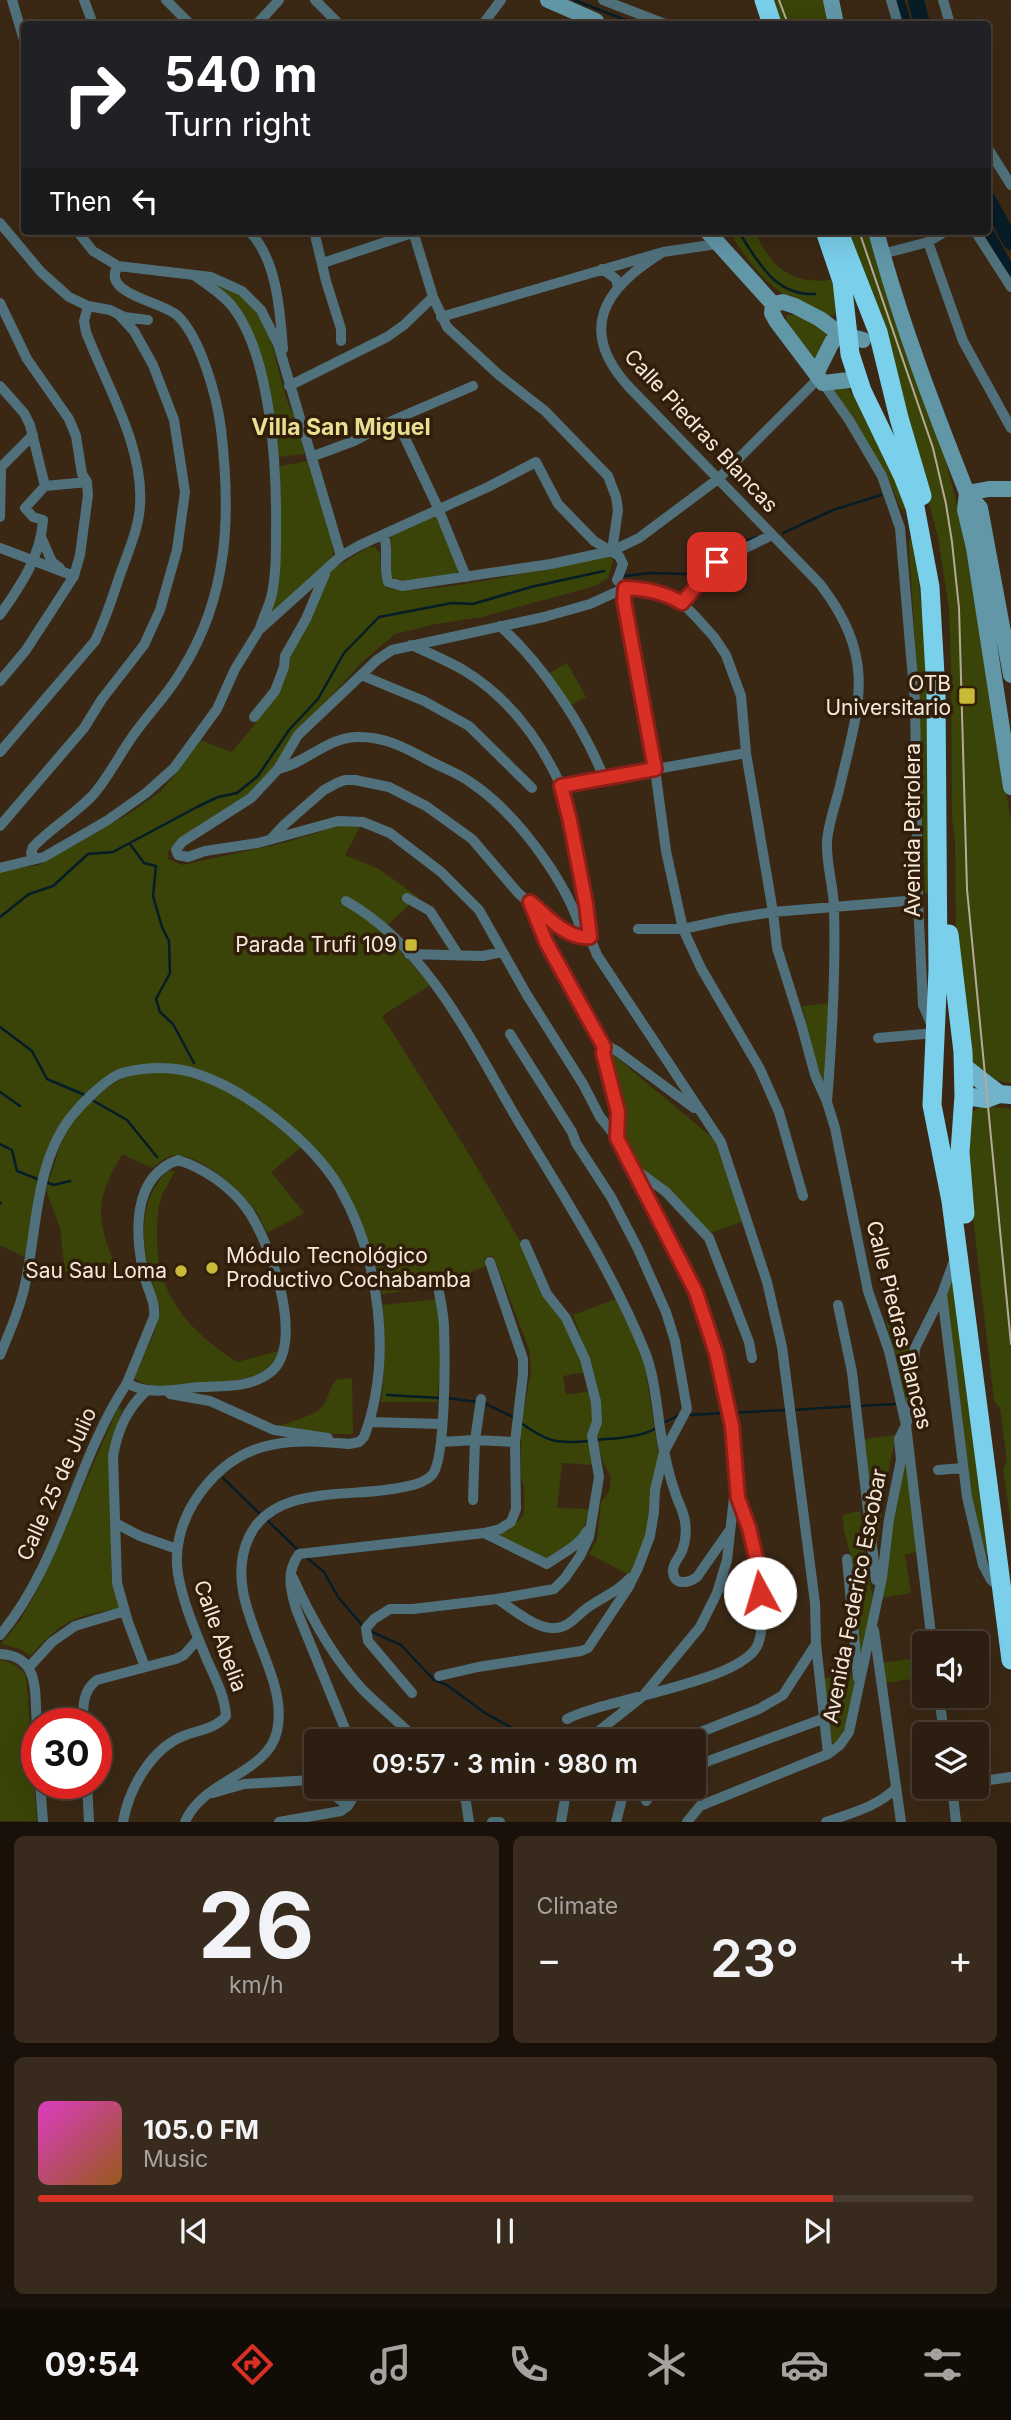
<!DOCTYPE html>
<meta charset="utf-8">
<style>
:root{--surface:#2c1e10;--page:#382b1e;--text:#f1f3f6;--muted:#a6a29f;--line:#483c30;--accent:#d93025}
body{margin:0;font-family:Inter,sans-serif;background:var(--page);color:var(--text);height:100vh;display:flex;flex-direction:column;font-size:26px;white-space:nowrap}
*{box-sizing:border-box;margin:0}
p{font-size:23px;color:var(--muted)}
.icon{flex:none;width:38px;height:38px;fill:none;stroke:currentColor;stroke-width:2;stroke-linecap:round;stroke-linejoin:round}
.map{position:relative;height:1822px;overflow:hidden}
.panel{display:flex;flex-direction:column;gap:14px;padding:14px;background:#181009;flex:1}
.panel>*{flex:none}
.banner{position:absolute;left:21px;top:21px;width:970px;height:214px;border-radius:7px;box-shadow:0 7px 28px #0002,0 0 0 2px var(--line);background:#202124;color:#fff;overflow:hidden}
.buttons{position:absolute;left:912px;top:1631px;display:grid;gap:14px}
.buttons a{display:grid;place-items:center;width:77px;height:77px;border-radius:7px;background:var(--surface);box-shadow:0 7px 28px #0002,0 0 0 2px var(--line);font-size:35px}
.speed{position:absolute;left:21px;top:1708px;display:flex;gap:14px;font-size:35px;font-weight:700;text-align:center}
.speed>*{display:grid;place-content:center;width:91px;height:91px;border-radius:50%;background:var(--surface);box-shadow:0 7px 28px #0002,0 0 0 2px var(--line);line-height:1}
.speed .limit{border:10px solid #d22;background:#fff;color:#111}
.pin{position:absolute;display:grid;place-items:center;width:60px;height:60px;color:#fff;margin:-30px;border-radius:14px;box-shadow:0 4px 10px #0006}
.me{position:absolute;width:77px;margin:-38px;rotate:354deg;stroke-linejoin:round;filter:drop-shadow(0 0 5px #0008)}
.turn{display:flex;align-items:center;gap:24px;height:147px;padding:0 28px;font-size:32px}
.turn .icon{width:91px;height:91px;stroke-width:2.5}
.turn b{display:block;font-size:49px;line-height:60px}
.then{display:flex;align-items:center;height:66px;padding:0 28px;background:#0003;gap:14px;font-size:26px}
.big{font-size:52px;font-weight:600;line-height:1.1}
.panel .tile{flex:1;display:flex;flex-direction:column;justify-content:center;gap:10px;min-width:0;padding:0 24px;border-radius:10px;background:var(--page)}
.panel .dial{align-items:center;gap:0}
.dial b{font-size:91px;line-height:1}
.song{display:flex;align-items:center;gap:21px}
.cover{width:84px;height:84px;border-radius:10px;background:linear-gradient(135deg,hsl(310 70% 55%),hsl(30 70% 35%))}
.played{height:7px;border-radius:4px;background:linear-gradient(90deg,var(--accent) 85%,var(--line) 85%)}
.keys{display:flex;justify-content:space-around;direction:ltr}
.heat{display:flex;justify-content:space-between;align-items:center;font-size:38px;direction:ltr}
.panel .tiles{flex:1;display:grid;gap:14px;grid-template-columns:1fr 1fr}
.tile:last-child{grid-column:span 2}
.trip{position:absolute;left:304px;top:1729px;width:402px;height:70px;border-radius:7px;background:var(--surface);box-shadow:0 7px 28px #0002,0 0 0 2px var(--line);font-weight:600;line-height:70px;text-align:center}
.tab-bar{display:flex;height:112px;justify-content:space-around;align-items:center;background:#120c06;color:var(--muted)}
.tab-bar .icon{width:49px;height:49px}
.tab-bar .on{color:var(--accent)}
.tab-bar b{font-size:32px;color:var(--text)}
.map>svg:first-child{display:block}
.green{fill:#3a4408}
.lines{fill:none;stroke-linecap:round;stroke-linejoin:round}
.stream{stroke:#061c27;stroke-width:2.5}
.canal{stroke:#061c27;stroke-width:10}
.river{stroke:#061c27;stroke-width:16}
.street{stroke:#50717b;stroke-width:10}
.secondary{stroke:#6297a8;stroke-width:16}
.primary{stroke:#6fb4cb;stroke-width:18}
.highway{stroke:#7acfea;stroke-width:19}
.tram{stroke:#b7a99a;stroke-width:2}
.route-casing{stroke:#8d1f18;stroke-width:18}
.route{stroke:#d93025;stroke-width:12}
.poi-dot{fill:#caba39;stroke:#301e0b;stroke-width:2.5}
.labels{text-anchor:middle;stroke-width:7;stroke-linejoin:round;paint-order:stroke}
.street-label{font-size:21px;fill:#f5e9dd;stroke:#301e0b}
.poi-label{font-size:21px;fill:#f5e9dd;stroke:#301e0b;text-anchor:end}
.neighbourhood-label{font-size:23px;font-weight:bold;fill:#e9df90;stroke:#301e0b}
</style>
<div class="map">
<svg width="1011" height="1822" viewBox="0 0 1011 1822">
<rect width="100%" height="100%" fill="#3a2815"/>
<path class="green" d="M774 0H825L829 24H781Z
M729 231H754C773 269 790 284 833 280L837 313 832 316 827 315C812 308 796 302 782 293 760 278 742 254 729 231Z
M848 231H869L945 458 962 524 1011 821V1083C997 1081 976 1076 972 1061L956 931 955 841 952 817 951 664 949 608 938 538 901 388Z
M210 280C273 305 269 341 286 397 288 406 294 414 297 422 301 432 302 444 305 454L279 457 260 359Z
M787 315H797L825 331 827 336 815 362 785 323Z
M833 386H847L877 435 909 511 901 509 887 475 839 400Z
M308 461 332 538 333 557 274 612H268L281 512 280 466Z
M433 516 436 517 459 570 456 573 402 582 392 578C388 567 392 549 391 536Z
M913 538 926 644 930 893H925L918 687 909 548V539Z
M368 547H375L380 553 381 575 385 587C410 601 568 564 603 556L612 558 613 561 608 578 595 586 482 617 436 624 395 634 361 663 315 714 279 761 242 802 178 842 168 852V859L182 865 284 843 347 823 361 825 345 855 379 869 418 897 382 930 430 985 382 1016 469 1154 520 1241 538 1280 566 1326 586 1372 563 1376 566 1395 591 1391 594 1465 562 1463 557 1508 589 1509C583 1541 572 1544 546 1560L497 1535 509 1530 524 1515V1488L521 1476V1426L531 1371 529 1349 493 1255 484 1259 486 1266 437 1287 382 1294 375 1259 343 1184 307 1140 250 1097 156 1064 133 1065 117 1071 56 1132 25 1257 0 1245V871L39 865 132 812 160 792 175 775 199 740 232 752C251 727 289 690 289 658L328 575 333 569Z
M567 663 586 697 569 706 548 674Z
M831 1003 825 1082H821L802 1006Z
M612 1054 714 1139 744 1221 711 1233 639 1169 622 1138 623 1121 609 1059Z
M148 1071C160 1072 174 1071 186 1074 228 1084 270 1118 301 1147L271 1172 304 1213 267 1233C263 1225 260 1216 254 1209 239 1189 201 1154 175 1155 166 1156 159 1163 152 1168L122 1154C96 1201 95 1213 114 1263L65 1272 60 1228 46 1190 60 1146 72 1122 98 1094 123 1078Z
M982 1106 1011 1109V1525L1003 1469 1007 1461 1000 1408 994 1401 968 1173 972 1112Z
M168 1171H175C171 1179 166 1187 162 1195 157 1208 157 1224 157 1238 157 1297 190 1331 237 1362L278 1351C275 1362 268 1370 257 1374 237 1383 148 1395 135 1378 141 1360 160 1326 160 1310 146 1265 129 1208 168 1171Z
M954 1276 988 1556 985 1554 974 1513 946 1295Z
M619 1298 643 1356 659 1456 651 1517 636 1566 628 1574 589 1554 597 1540 601 1502 609 1492 611 1477 603 1462 597 1442 593 1370 573 1315Z
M438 1299 441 1360 437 1402H381C386 1369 384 1339 382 1305Z
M896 1320 911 1344 906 1412 895 1353 886 1322Z
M352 1378 353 1434H334L279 1426C292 1421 314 1416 323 1406 329 1398 327 1391 336 1380Z
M118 1408 122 1410 114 1437 111 1575 120 1608C72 1617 63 1620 30 1656L20 1649 1 1644 19 1622 38 1589Z
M896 1435 885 1487 873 1573 857 1440Z
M905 1435 916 1552 905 1555 911 1593 876 1599Z
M860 1511 867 1573 873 1596 860 1670 853 1564 844 1530 842 1515Z
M924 1657V1677L885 1683 882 1663Z
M0 1660C12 1662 18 1666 26 1675L37 1821H0Z
M852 1673C858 1696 850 1724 836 1743L832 1742 823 1679Z"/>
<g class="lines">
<path class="stream" d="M574 0 636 24
M738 231C758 261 774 296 815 294
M783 533 833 510 881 495
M624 576 651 573 686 574 722 549 757 537
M130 844 144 863 156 866 153 896 162 927 169 941 170 973 156 999 160 1012 173 1024 194 1063
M0 917 29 894 53 886 88 854 113 852 197 807 218 797 237 793 258 776 289 730 318 699 344 653 379 617 452 603 473 604 531 587 604 571
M0 1027 32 1051 47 1079 87 1096
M0 1092 20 1106
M92 1100 127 1120 157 1157
M0 1144 12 1150 17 1171 40 1180
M46 1182 54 1185 70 1181
M0 1203H1
M387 1395 440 1398
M446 1398 478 1402
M484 1403 513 1417
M860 1406 895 1404
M794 1410 853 1406
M731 1413 787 1410
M689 1415 724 1413
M521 1423C547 1442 557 1444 590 1441
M663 1423 679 1415
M596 1440C616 1438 641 1438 658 1427
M223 1478 261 1515
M266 1519 299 1551
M307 1558 324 1572 338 1597 362 1625
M370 1631 401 1645 434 1680 447 1685 485 1713 536 1741"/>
<path class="canal" d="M899 0 907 24
M987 229 1011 272"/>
<path class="river" d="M916 0 922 24
M987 198 1011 242"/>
<path class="street" d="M12 0 24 40
M84 0 93 24
M166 0 190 24
M315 0 339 24
M603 0 665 24
M891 0 898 24
M943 0 950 24
M257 24 279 0
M483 24 501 0
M987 147 1011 185
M0 223 41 272 69 297 88 306 110 310 124 317 148 320
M77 231 93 251 118 266 211 277 242 291 261 310 278 344 341 556
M249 231C277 259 280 311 283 349
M314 231 326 281 341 329V341
M413 231 433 297 447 327 499 375 545 411 608 476 616 497 618 510 612 551
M975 231 1011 287
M928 242 963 341 1011 428
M663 252C604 288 576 330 630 388L820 584C878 660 859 704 839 790 835 806 828 825 827 842 826 865 834 887 834 910 836 975 832 1038 827 1102
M882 254 928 242 946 231
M323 263 418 231
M602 269 616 279 618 288
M195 276C208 285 222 294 232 306 272 357 277 471 276 534 276 555 276 577 271 598 268 608 263 618 260 628
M0 303 27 359 69 419 76 436 82 474 87 482 88 495 80 555 74 576 26 650 0 681
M441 317 663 252 717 244
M823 383 849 420 882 476 900 528 915 702 918 900 923 1005 935 1033 878 1038
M0 386 24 413 30 425 45 486 25 508 33 517 43 520C41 556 21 585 0 615
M289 386 387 337 404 325 433 297
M396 419 438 508 466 577
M311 457 354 441 396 419 473 386
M0 468 33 435
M45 486 87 482
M0 517 1 468
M384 535C389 551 383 567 388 582L402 586 551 564 612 551 639 538 718 479 819 378
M42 539 52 562 60 568
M0 548 74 576
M682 603 717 562 772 535
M500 626C543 665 583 725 604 778
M411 645C429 653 448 661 465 671 509 698 540 740 561 786
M361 675 424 701 469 726 532 788
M254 717 275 691 284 667 285 656 306 619 325 574
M0 752 95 641C106 619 113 595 121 572 129 550 139 527 140 505 144 446 106 385 86 332L84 321 88 306
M278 769C306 763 327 738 356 737 383 736 404 747 426 759 442 768 459 773 473 784 517 814 571 886 583 938
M0 826 84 728 102 699 144 645 160 610 177 550 185 492 174 420 153 365 134 331 120 316
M271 839 285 824 324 790 337 783 345 780H355L389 787 426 806 472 839 519 894 568 933 577 937 587 938
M37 859 31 853 33 847C51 828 75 814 93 795 109 777 120 753 135 733 150 712 169 693 182 670 229 595 231 514 221 429 217 397 201 339 178 316 162 301 100 294 118 266
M0 868 44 857 108 820 146 793 174 768 217 709 235 669 259 630 341 556 360 545 488 487 536 462 558 504 594 541 619 556 623 564 617 580 625 588 624 601 655 769 666 851 683 929 701 968 760 1069 779 1112 803 1196
M407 898 430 911 459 956
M346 901C431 949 474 1048 523 1129 567 1201 613 1273 645 1352 657 1383 657 1419 664 1451 667 1465 670 1479 675 1492 677 1500 682 1508 684 1517 687 1527 686 1543 681 1553 678 1559 672 1565 673 1572 674 1586 689 1583 697 1577L729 1531
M530 903 546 942 604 1047
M638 929H683L729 919 773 912 918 900
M409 954 483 956 502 952
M617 1138 618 1113 603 1053 604 1047H609L617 1051 694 1108
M178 1160C204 1168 231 1187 247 1209 269 1240 306 1340 272 1371 252 1388 225 1386 200 1387 175 1389 149 1396 127 1383L154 1317C156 1302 147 1289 144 1275 135 1235 131 1177 178 1160Z
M636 1170 666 1192 709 1238 749 1342 752 1358
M942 1294 967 1497 983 1565 991 1580 1002 1589
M838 1305 852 1372 876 1580
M0 1355C10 1331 21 1306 26 1280 37 1226 36 1163 70 1118 82 1103 101 1084 117 1075 125 1071 135 1070 143 1069 162 1067 182 1068 200 1075 248 1091 313 1143 339 1187 380 1258 393 1360 364 1437L359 1442 349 1444C282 1437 233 1441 194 1502 181 1523 174 1549 178 1574 183 1603 196 1633 207 1660 215 1677 225 1697 226 1716 216 1728 200 1730 186 1735 152 1747 129 1788 123 1822
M170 1394 210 1401 274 1430 328 1438
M370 1422 442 1424
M441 1442 475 1440 515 1442
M938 1470 963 1468
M473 1500 475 1440 481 1399
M117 1524 140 1536 177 1549
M484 1533 547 1564C561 1554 579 1546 587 1531
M847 1559 858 1678
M293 1578C311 1618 333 1657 362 1689 380 1707 400 1723 418 1741
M497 1599C514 1609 542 1636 564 1626 574 1622 580 1612 590 1606 603 1597 619 1591 630 1578
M874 1630 901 1822
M0 1635C61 1563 75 1462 127 1383
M816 1644 828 1754
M0 1654C42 1656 34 1695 37 1727
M30 1666 52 1642 75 1626 125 1611
M145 1667 128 1622 117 1583 113 1456C118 1429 127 1409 146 1391
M439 1676 478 1667 581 1651 588 1648 628 1588 638 1568 650 1536 654 1512 655 1490 664 1452 687 1409 675 1341 666 1312 638 1249 611 1197 576 1143 572 1132 510 1034
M412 1693 368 1641 366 1628 374 1619 390 1609H413L497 1599 554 1589 565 1578 580 1556 589 1537 599 1477 592 1436 597 1422 596 1402 585 1359 566 1318 547 1294 525 1244
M939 1696 944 1734
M567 1719C604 1699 744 1682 758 1644 766 1624 760 1585 758 1564 756 1548 750 1532 745 1517 743 1509 738 1501 737 1492
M83 1724C83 1707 82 1691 97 1680L176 1659 184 1655 198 1639
M350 1741 296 1609C290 1588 286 1572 299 1554L484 1533 500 1529 511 1522 516 1509 515 1442 523 1374V1359L490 1262
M581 1741 595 1734 643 1696 700 1627 717 1593 727 1560 736 1479V1467L727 1396 716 1353 696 1292 617 1138 600 1117 583 1084 527 995 479 910 441 872 390 833 363 822 338 821 258 843 205 851 188 857 178 855 176 850 182 842 251 798 278 769 298 735 377 660 392 650 544 617 590 604 625 588 642 589 666 594 682 603 696 617 714 637 726 655 741 696 746 753 773 912 777 948 802 1027 815 1075 827 1102 835 1128 868 1291 889 1351 906 1425 932 1643
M678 1741 759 1709 783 1695 816 1644 815 1603 782 1347 767 1282 721 1142 597 955 590 938 586 904 561 786 746 753
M695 1766 825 1718
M976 1782 1011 1777
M40 1783 43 1822
M87 1783 89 1822
M324 1787 348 1806
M460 1787 466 1802 469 1822
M952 1787 956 1822
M213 1793 244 1784 311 1780 317 1782
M646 1801 656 1787
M348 1806 359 1787
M185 1822C203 1779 268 1774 277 1731 291 1670 218 1603 249 1537 274 1484 350 1498 398 1488 409 1486 423 1484 432 1475 446 1460 445 1353 444 1328 444 1316 441 1304 439 1292
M279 1822 341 1811 348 1806
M492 1822H500
M561 1822 567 1787
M616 1822 625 1787
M687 1822 700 1806 828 1754 840 1745 849 1732 882 1578 889 1519 901 1460 899 1439 906 1425 911 1408 915 1348 942 1294 955 1258
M826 1822C851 1813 877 1807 896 1788"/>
<path class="secondary" d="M548 0 596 21 595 24
M831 0 836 24
M707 231 773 304 772 313 777 322 823 383 858 379
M876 231C900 321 933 407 967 493L980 508 1011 675
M773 304 783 302 795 306 820 319 840 334 863 340
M816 374 832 342 840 334
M967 493 965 510 974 548 1011 787
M967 493 989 489H1011"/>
<path class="primary" d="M964 1067 999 1094
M964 1096 986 1099 999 1094 1011 1095"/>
<path class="highway" d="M764 0 772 24
M825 231 842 281 850 354 862 391 903 476 915 507 930 587 936 692 938 970 932 1105 951 1201 1011 1660
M840 235 878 332 899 418 922 496
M949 934 963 1052 964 1096 960 1152 965 1214"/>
<path class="tram" d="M779 0 788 24
M859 231 933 448 946 504 952 542 959 608 967 889 1011 1344"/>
</g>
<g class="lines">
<g class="route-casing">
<path id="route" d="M717 562 682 603C663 592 646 589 625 588L624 601 655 769 561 786 570 821 586 904 590 937C567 940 547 916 530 902L546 942 604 1047 603 1053 618 1112 617 1138 696 1292 716 1353 732 1426 738 1498 749 1528 757 1562 760 1593"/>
</g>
<use href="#route" class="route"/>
</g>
<g class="poi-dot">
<rect x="958" y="687" width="18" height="18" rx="3.5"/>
<rect x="404" y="938" width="14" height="14" rx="3.5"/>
<circle cx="212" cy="1268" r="7"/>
<circle cx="181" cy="1271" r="7"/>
</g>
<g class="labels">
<g class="street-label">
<text transform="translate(701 431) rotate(47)" y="7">Calle Piedras Blancas</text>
<text transform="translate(913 830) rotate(-90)" y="7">Avenida Petrolera</text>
<text transform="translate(899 1325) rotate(76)" y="7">Calle Piedras Blancas</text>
<text transform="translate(57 1484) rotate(-66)" y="7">Calle 25 de Julio</text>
<text transform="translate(855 1596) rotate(-79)" y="7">Avenida Federico Escobar</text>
<text transform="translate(220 1636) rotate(70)" y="7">Calle Abelia</text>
</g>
<g class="poi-label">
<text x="951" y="691">OTB<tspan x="951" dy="24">Universitario</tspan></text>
<text x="397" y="952">Parada Trufi 109</text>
<text x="226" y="1263" text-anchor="start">Módulo Tecnológico<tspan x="226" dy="24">Productivo Cochabamba</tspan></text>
<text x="167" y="1278">Sau Sau Loma</text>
</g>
<g class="neighbourhood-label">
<text x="341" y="435">Villa San Miguel</text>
</g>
</g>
</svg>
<div class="buttons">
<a><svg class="icon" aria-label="sound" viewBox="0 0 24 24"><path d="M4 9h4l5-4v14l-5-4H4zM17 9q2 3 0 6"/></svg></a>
<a><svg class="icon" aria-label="layers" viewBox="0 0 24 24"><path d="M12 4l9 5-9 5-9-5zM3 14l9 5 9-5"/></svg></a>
</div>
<div class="speed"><div class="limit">30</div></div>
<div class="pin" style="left:717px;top:562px;background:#d93025"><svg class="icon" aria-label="arrive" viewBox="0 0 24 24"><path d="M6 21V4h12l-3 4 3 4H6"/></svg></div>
<svg class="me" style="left:760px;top:1593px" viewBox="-20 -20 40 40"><circle r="19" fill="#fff"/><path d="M0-13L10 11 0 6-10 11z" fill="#d93025"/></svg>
<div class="trip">09:57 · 3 min · 980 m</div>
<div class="banner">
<div class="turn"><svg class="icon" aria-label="right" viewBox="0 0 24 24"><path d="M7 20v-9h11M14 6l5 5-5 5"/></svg><div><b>540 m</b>Turn right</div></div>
<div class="then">Then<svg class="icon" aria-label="left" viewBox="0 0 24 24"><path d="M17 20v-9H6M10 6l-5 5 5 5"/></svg></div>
</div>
</div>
<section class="panel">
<div class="tiles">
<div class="tile dial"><b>26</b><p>km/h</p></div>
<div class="tile"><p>Climate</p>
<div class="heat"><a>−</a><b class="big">23°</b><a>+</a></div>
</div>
<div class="tile">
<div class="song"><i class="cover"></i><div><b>105.0 FM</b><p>Music</p></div></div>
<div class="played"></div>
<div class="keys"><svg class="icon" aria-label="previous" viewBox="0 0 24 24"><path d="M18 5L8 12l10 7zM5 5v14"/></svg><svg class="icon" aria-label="pause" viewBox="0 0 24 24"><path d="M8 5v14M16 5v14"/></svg><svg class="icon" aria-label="next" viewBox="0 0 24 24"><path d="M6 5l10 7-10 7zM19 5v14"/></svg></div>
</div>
</div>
</section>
<nav class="tab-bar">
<b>09:54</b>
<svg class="icon on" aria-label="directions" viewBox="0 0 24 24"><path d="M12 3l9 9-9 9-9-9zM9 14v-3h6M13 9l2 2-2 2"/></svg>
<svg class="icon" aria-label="music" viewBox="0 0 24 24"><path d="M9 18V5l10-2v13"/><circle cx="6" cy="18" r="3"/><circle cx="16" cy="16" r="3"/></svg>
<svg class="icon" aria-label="phone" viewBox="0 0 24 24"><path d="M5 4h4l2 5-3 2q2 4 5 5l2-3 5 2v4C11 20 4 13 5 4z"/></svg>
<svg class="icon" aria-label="climate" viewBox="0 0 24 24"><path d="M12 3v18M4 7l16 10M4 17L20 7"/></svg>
<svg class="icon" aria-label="car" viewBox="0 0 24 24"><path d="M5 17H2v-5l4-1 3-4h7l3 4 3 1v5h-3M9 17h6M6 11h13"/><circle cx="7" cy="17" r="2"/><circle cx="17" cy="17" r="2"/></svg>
<svg class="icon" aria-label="filters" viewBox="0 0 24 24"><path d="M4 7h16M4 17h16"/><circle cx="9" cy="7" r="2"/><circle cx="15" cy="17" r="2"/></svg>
</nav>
